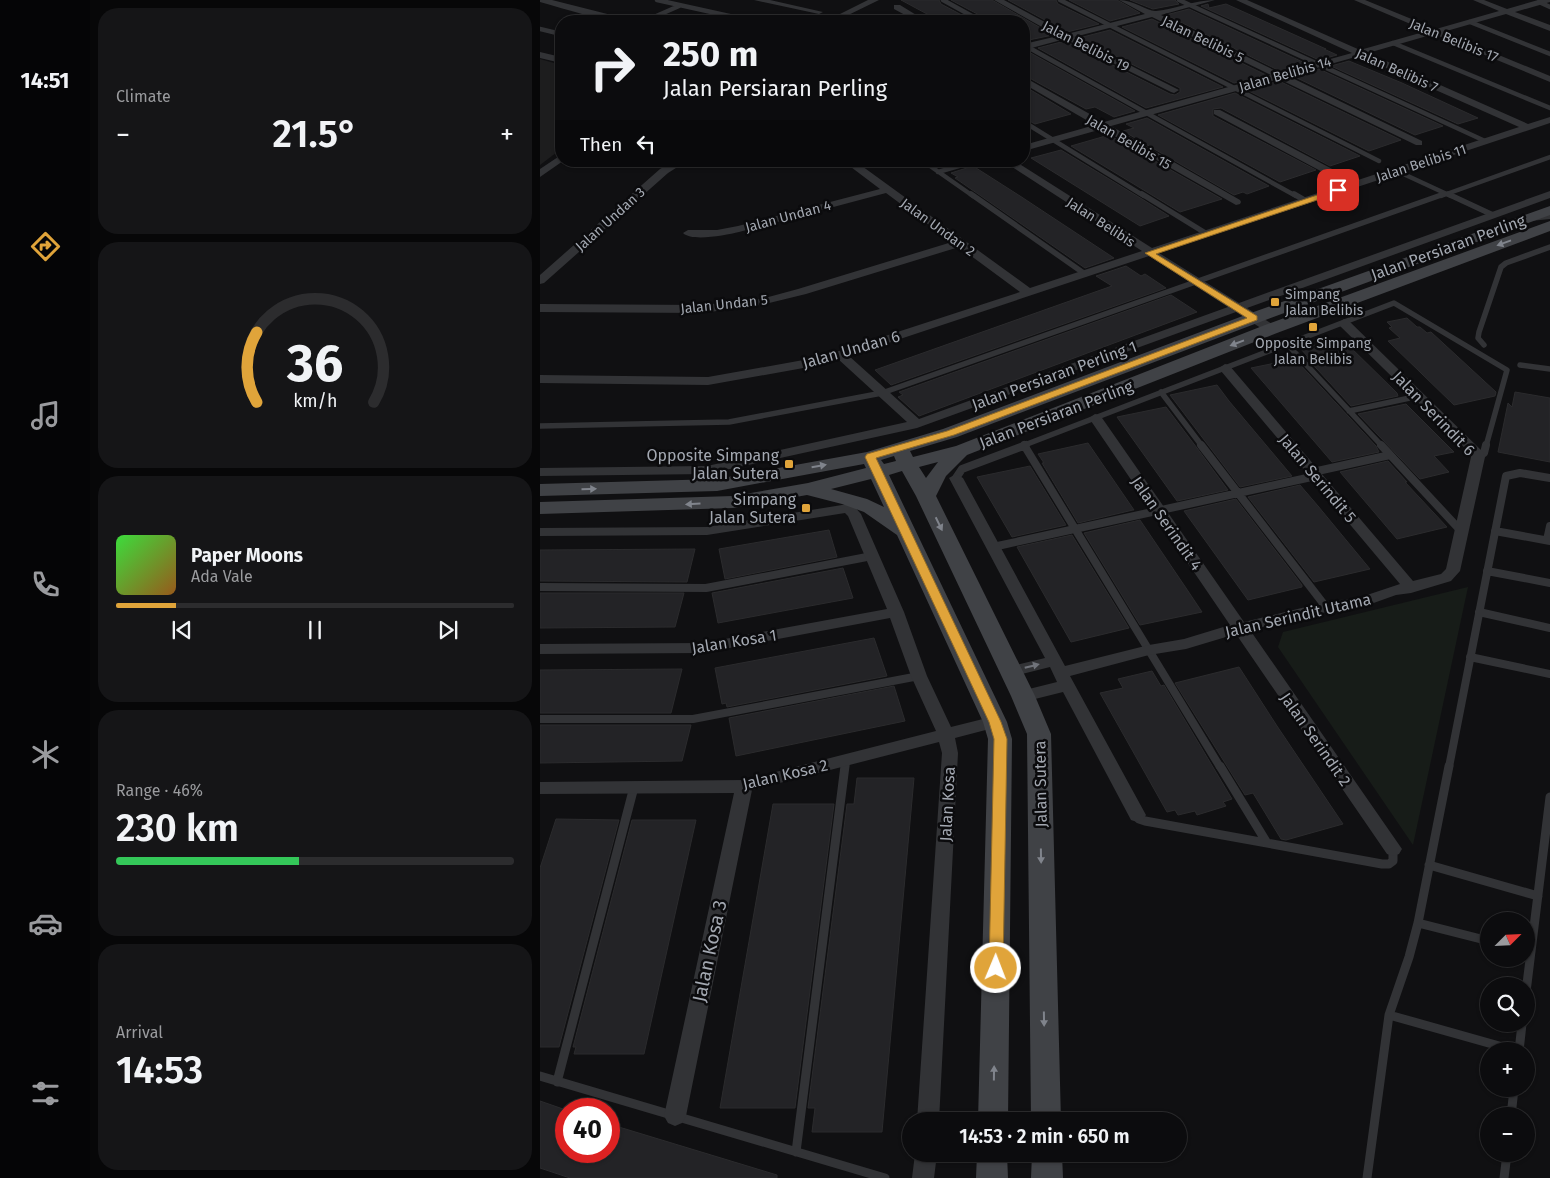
<!DOCTYPE html>
<meta charset="utf-8">
<style>
:root{--surface:#0c0c0e;--page:#151517;--text:#f1f3f6;--muted:#9a9b9e;--line:#2c2c2e;--accent:#e0a43a}
body{margin:0;font-family:"Fira Sans",sans-serif;background:var(--page);color:var(--text);height:100vh;display:flex;flex-direction:column;font-size:19px;white-space:nowrap}
*{box-sizing:border-box;margin:0}
p{font-size:16px;color:var(--muted)}
.icon{flex:none;width:28px;height:28px;fill:none;stroke:currentColor;stroke-width:2;stroke-linecap:round;stroke-linejoin:round}
.map{position:relative;flex:1;overflow:hidden}
.panel{display:flex;flex-direction:column;gap:8px;padding:8px;background:#070708;width:450px}
.panel>*{flex:none}
.hud{position:absolute;left:15px;top:15px;width:475px;height:152px;border-radius:20px;box-shadow:0 1px 4px #0004,0 0 0 1px var(--line);background:#0c0c0e;color:var(--text);overflow:hidden}
.needle{width:32px;rotate:66deg}
.controls{position:absolute;left:940px;top:912px;display:grid;gap:10px}
.controls a{display:grid;place-items:center;width:55px;height:55px;border-radius:50%;background:var(--surface);box-shadow:0 1px 4px #0004,0 0 0 1px var(--line);font-size:25px}
.speed{position:absolute;left:15px;top:1098px;display:flex;gap:10px;font-size:25px;font-weight:700;text-align:center}
.speed>*{display:grid;place-content:center;width:65px;height:65px;border-radius:50%;background:var(--surface);box-shadow:0 1px 4px #0004,0 0 0 1px var(--line);line-height:1}
.speed .limit{border:8px solid #d22;background:#fff;color:#111}
.pin{position:absolute;display:grid;place-items:center;width:42px;height:42px;color:#fff;margin:-21px;border-radius:10px;box-shadow:0 2px 8px #0006}
.me{position:absolute;width:55px;margin:-28px;rotate:1deg;stroke-linejoin:round;filter:drop-shadow(0 0 4px #0008)}
.turn{display:flex;align-items:center;gap:18px;height:105px;padding:0 25px;font-size:22px}
.turn .icon{width:65px;height:65px;stroke-width:2.5}
.turn b{display:block;font-size:35px;line-height:42px}
.then{display:flex;align-items:center;height:48px;padding:0 25px;background:#0003;gap:10px;font-size:19px}
.big{font-size:38px;font-weight:600;line-height:1.1}
.panel .tile{flex:1;display:flex;flex-direction:column;justify-content:center;gap:8px;min-width:0;padding:0 18px;border-radius:20px;background:var(--page)}
.panel .dial{align-items:center;gap:0}
.dial svg{height:130px;overflow:visible;fill:none;stroke:var(--line);stroke-width:7;stroke-linecap:round;text-anchor:middle}
.dial text{fill:var(--text);stroke:none}
.song{display:flex;align-items:center;gap:15px}
.cover{width:60px;height:60px;border-radius:8px;background:linear-gradient(135deg,hsl(120 70% 55%),hsl(30 70% 35%))}
.played{height:5px;border-radius:2px;background:linear-gradient(90deg,var(--accent) 15%,var(--line) 15%)}
.keys{display:flex;justify-content:space-around;direction:ltr}
.heat{display:flex;justify-content:space-between;align-items:center;font-size:28px;direction:ltr}
.charge{height:8px;border-radius:4px;background:linear-gradient(90deg,#34c759 46%,var(--line) 0)}
.trip{position:absolute;left:362px;top:1112px;width:285px;height:50px;border-radius:25px;background:var(--surface);box-shadow:0 1px 4px #0004,0 0 0 1px var(--line);font-weight:600;line-height:50px;text-align:center}
main{display:flex;flex:1;min-height:0}
.menu{display:flex;flex-direction:column;width:90px;justify-content:space-around;align-items:center;background:#050506;color:var(--muted)}
.menu .icon{width:35px;height:35px}
.menu .active{color:var(--accent)}
.menu b{font-size:22px;color:var(--text)}
.map>svg:first-child{display:block}
.built{fill:#1d1d1e}
.green{fill:#171c18}
.building{fill:#232326;stroke:#2b2b2d}
.lines{fill:none;stroke-linecap:round;stroke-linejoin:round}
.lane-far3{stroke:#323336;stroke-width:4.5}
.lane-far2{stroke:#323336;stroke-width:5.5}
.lane-far1{stroke:#323336;stroke-width:8}
.lane{stroke:#323336;stroke-width:9}
.street{fill:#323336;fill-rule:evenodd}
.secondary{fill:#404246;fill-rule:evenodd}
.oneway{fill:#80848c}
.oneway2{fill:#70737a}
.route{fill:#e0a43a;stroke:#926b26}
.poi-dot{fill:#e0a43a;stroke:#0b0b0d;stroke-width:2}
.labels{text-anchor:middle;stroke-width:5;stroke-linejoin:round;paint-order:stroke}
.far-street-label{font-size:14px;fill:#a3a8b1;stroke:#0b0b0d}
.far-poi-label{font-size:14px;fill:#a3a8b1;stroke:#0b0b0d;text-anchor:start}
.street-label{font-size:16px;fill:#a3a8b1;stroke:#0b0b0d}
.poi-label{font-size:16px;fill:#a3a8b1;stroke:#0b0b0d;text-anchor:end}
.near-street-label{font-size:19px;fill:#a3a8b1;stroke:#0b0b0d}
</style>
<main>
<nav class="menu">
<b>14:51</b>
<svg class="icon active" aria-label="directions" viewBox="0 0 24 24"><path d="M12 3l9 9-9 9-9-9zM9 14v-3h6M13 9l2 2-2 2"/></svg>
<svg class="icon" aria-label="music" viewBox="0 0 24 24"><path d="M9 18V5l10-2v13"/><circle cx="6" cy="18" r="3"/><circle cx="16" cy="16" r="3"/></svg>
<svg class="icon" aria-label="phone" viewBox="0 0 24 24"><path d="M5 4h4l2 5-3 2q2 4 5 5l2-3 5 2v4C11 20 4 13 5 4z"/></svg>
<svg class="icon" aria-label="climate" viewBox="0 0 24 24"><path d="M12 3v18M4 7l16 10M4 17L20 7"/></svg>
<svg class="icon" aria-label="car" viewBox="0 0 24 24"><path d="M5 17H2v-5l4-1 3-4h7l3 4 3 1v5h-3M9 17h6M6 11h13"/><circle cx="7" cy="17" r="2"/><circle cx="17" cy="17" r="2"/></svg>
<svg class="icon" aria-label="filters" viewBox="0 0 24 24"><path d="M4 7h16M4 17h16"/><circle cx="9" cy="7" r="2"/><circle cx="15" cy="17" r="2"/></svg>
</nav>
<section class="panel">
<div class="tile"><p>Climate</p>
<div class="heat"><a>−</a><b class="big">21.5°</b><a>+</a></div>
</div>
<div class="tile dial"><svg viewBox="0 0 100 80">
<path d="M14 69A42 42 0 1 1 86 69"/>
<path d="M14 69A42 42 0 0 1 14 26" stroke="#e0a43a"/>
<text x="50" y="56" font-size="32" font-weight="700">36</text>
<text x="50" y="72" font-size="11">km/h</text>
</svg></div>
<div class="tile">
<div class="song"><i class="cover"></i><div><b>Paper Moons</b><p>Ada Vale</p></div></div>
<div class="played"></div>
<div class="keys"><svg class="icon" aria-label="previous" viewBox="0 0 24 24"><path d="M18 5L8 12l10 7zM5 5v14"/></svg><svg class="icon" aria-label="pause" viewBox="0 0 24 24"><path d="M8 5v14M16 5v14"/></svg><svg class="icon" aria-label="next" viewBox="0 0 24 24"><path d="M6 5l10 7-10 7zM19 5v14"/></svg></div>
</div>
<div class="tile"><p>Range · 46%</p><b class="big">230 km</b><div class="charge"></div></div>
<div class="tile"><p>Arrival</p><b class="big">14:53</b></div>
</section>
<div class="map">
<svg width="1010" height="1178" viewBox="0 0 1010 1178">
<rect width="100%" height="100%" fill="#101012"/>
<path class="built" d="M0 59 21 65V149L0 165Z"/>
<path class="green" d="M928 587 873 845 738 647 743 632Z"/>
<path class="building" d="M361 0H399L401 4 433 21H400Z
M411 0H452L513 35 484 41V21H445L443 17Z
M468 0H516L518 4 559 24 527 32Z
M529 0H577L600 13 570 21Z
M590 0H635L639 4 613 9Z
M668 4 669 8 686 4 786 49H784L797 55 779 60 661 6Z
M649 9 767 64 740 71 626 15Z
M612 19 726 75 694 83 582 27Z
M570 30 683 87 606 108 498 48 525 41 630 94 635 95 640 92V88L539 38Z
M487 51 595 111 574 117 555 107 546 109 484 75V52Z
M809 61 862 83 938 118 918 124 791 66Z
M779 69 903 126 875 135 753 76Z
M739 81 861 140 829 151 707 90Z
M484 86 531 114 495 124 484 118Z
M695 93 820 156 790 166 681 108 673 109V116L776 170 740 182 618 115Z
M607 118 729 186 707 194 703 192 694 195 583 131 594 128 586 124Z
M569 135 682 199 640 212 531 146Z
M521 150 602 199 629 216 600 226 491 158Z
M433 166 480 196 574 258 545 268 415 178 418 177 411 173Z
M586 266 601 276 605 274 626 288 351 385 335 370 572 286 556 276Z
M631 295 657 312 379 416 358 397 363 395 359 392Z
M867 318 877 327H880L887 333 891 332 956 392 955 396 914 405 848 341 860 338 849 328 852 327 847 322Z
M803 340 857 393 858 396 811 406 766 357H768L760 348Z
M755 359 836 446 839 452 792 462 711 368Z
M677 385 689 401 752 476 700 487 630 395Z
M975 392 1010 398V462L958 452 968 403 972 407Z
M866 404 914 452 894 456 909 472 880 479 818 414Z
M626 407 657 448 688 490 637 501 577 417Z
M548 443 594 510H593L538 523 502 463H504L498 454Z
M848 461 867 482H865L907 527 857 539 800 472Z
M490 466 526 525 472 537 437 477Z
M760 485 778 506 830 569 774 582 708 497Z
M696 499 762 585V587L708 600 644 511Z
M600 520 646 588 662 612 600 625 544 533Z
M289 530 297 557 185 579 179 549Z
M532 535 589 628 531 642 477 547Z
M155 549 147 582 0 581V550Z
M303 568 313 598 178 623 172 593Z
M0 593H144L135 627 0 628Z
M334 638 347 676 187 707 186 703 182 704 175 668Z
M699 667 737 726 803 824 746 840 741 839 713 793 705 795 635 683Z
M142 669 131 713H0V670Z
M612 671 621 686 624 685 692 799 683 802 686 806 657 815 655 811 638 815 635 810 627 812 560 693 583 688 578 679Z
M354 686 365 721 196 756 189 718Z
M0 725H151L142 761 0 763Z
M317 778H374L342 1132H272L275 1108H268L307 804H314Z
M233 804H294L255 1108H180Z
M16 819 79 820 19 1047H0V868Z
M92 820H156L104 1054H34L36 1047H33Z
M0 1101 26 1110V1151H69V1124L237 1175V1178H30L0 1168Z"/>
<g class="lines">
<path class="lane-far3" d="M117 0 212 21
M403 0 441 21
M520 0 839 161
M639 0 945 141
M999 2 1010 7
M105 21 139 6
M930 22 1010 54
M0 29 21 34
M853 43 1010 108
M484 45 756 196
M484 122 604 196
M383 161 433 196
M857 171 911 196
M398 172 436 161
M901 196 1010 157"/>
<path class="lane-far2" d="M431 194 545 274
M602 194 667 234
M754 194 766 201
M908 194 953 215
M747 344 842 446
M944 345 938 338 939 332 961 267 966 263 1010 247
M980 365 1010 369
M621 392 662 446
M809 411 879 396
M0 426 189 422 342 393 904 194
M482 446 854 303 967 370 946 446"/>
<path class="lane-far1" d="M484 445 680 767
M661 445 786 607
M841 445 921 531
M938 457 944 453 946 445
M773 472 850 455
M416 478 422 469 486 445
M955 531 1010 541
M1007 540 1010 526
M453 547 776 476
M947 571 1010 583
M0 587 166 588 332 556
M939 612 1010 628
M930 657 1010 674
M0 719H153L379 676
M305 767 306 760
M909 767 966 476 980 473 1010 478"/>
<path class="lane" d="M680 766 727 843
M597 815 599 819 605 821 842 864H849L853 861V849
M889 865 998 896
M878 923 949 941
M986 992 1010 797
M849 1015 977 1051
M979 1051 982 1024
M0 1076 345 1178
M17 1082 94 787
M971 1116 974 1089
M256 1152 305 766
M827 1178 849 1015 869 957 878 923 909 766
M964 1178 967 1154"/>
<path class="street" d="M0 0H12L95 21C64 23 30 10 0 2Z
M214 0H230L283 12 279 14Z
M328 0H339L296 21H286Z
M454 0H464L527 34 605 14 579 0C594 0 608 12 616 11 636 9 654 0 675 0L621 15 740 73 812 53 696 0H707L820 50 887 31 814 0H825L896 29 959 11 933 0H944L967 9 998 0H1010V2L975 12 1010 25V31L966 14 903 32 1010 76V82L894 34 828 53 988 124 1010 117V123L619 253 699 303 1010 191V198L707 308 735 326 737 329 735 332H727L696 312 377 428 167 474 0 476V468L167 466 367 422 298 359 269 367 168 385 0 383V375L168 377 269 359 296 352 480 292 419 247 266 294 221 305 162 313 0 312V304L162 305 221 299 258 289 412 242 346 193 199 232C186 235 152 242 143 233L148 230H177L198 226 340 189 303 161H315L490 288 602 251 463 161H475L612 248 805 184 674 114V110H680L815 181 979 127 819 56 748 76 882 141V145H876L739 79 571 126 700 200 701 202 700 204 696 205 562 129 484 151V145L555 125 484 84V77L564 122 731 75 612 17 534 37 639 90 634 93 631 92 525 39 484 50V44L518 36ZM609 256 688 307 379 419 309 356Z
M354 5H360L386 21H376L354 9Z
M0 52 21 57V63L0 58Z
M21 155V161H23L0 177V169Z
M134 161H147L128 173 4 283 0 284V275L120 169Z
M1010 213V219L990 221 985 218 990 215Z
M804 319 808 320 943 452 945 457 920 571 911 581 871 593 856 595 828 605 786 612 710 630 862 849 859 854 853 856 847 854 696 634 646 649 609 655 530 676 606 815 603 820 597 822 591 820 523 692 483 702 477 700 475 696 477 692 517 682 510 667 470 677 464 676 462 672 464 668 505 658 409 478 416 474 423 478 525 666 609 645 644 639 690 625 549 418 555 414 560 415 704 622 786 602 821 597 860 584 681 371 679 368 685 364 689 365 873 581 901 574 906 569 931 457 930 453 800 326 798 323Z
M308 504 313 505 321 514 364 612 387 676 411 727 455 716 461 718 463 722 461 726 415 738 418 753 399 1121H377L402 753 399 742 212 790 146 1116 142 1123 135 1126 128 1123 124 1116 194 793 0 794V782L204 780 396 731 371 676 350 618 163 653 0 654V644L163 643 347 609 308 516 305 513 167 535 0 536V528L167 527Z
M375 1154H397L394 1178H372Z"/>
<path class="secondary" d="M1010 206V215L720 322 417 437 370 451 373 457 416 446 725 325 1010 221V231L737 333 427 455 406 476 396 496 495 696 511 734 521 1121H491L487 734 471 696 376 496 362 471 349 475 467 722 472 739 468 1121H438L448 739 443 722 357 535 324 512 302 504 267 495 193 508 0 514V502L193 496 268 483 326 468 324 464 177 491 0 496V484L177 479 327 452 403 429 708 314ZM354 456 356 461 344 464 341 460ZM398 462 386 478 379 467ZM331 479 344 507 327 499 291 489Z
M437 1154H467L468 1178H436Z
M492 1154H522L523 1178H491Z"/>
</g>
<defs><path id="oneway-solid" d="M-6-.8H1V-3.2L6.5 0L1 3.2V.8H-6Z" transform="scale(1.25)"/></defs>
<g class="oneway">
<use href="#oneway-solid" transform="translate(964 243) rotate(160)"/>
<use href="#oneway-solid" transform="translate(697 343) rotate(159)"/>
<use href="#oneway-solid" transform="translate(279 466) rotate(-10)"/>
<use href="#oneway-solid" transform="translate(49 489) rotate(-1)"/>
<use href="#oneway-solid" transform="translate(153 504) rotate(177)"/>
<use href="#oneway-solid" transform="translate(399 524) rotate(64)"/>
<use href="#oneway-solid" transform="translate(501 856) rotate(89)"/>
<use href="#oneway-solid" transform="translate(504 1019) rotate(89)"/>
<use href="#oneway-solid" transform="translate(454 1073) rotate(-89)"/>
</g>
<use class="oneway2" href="#oneway-solid" transform="translate(492 666) rotate(-14)"/>
<path class="route" d="M798 188 802 190 801 192 616 254 717 316V320L414 435 336 458 461 722 467 739 463 968 461 973 456 974 451 973 449 968 454 739 449 722 325 457 327 454 407 431 707 318 605 253Z"/>
<g class="poi-dot">
<rect x="730" y="297" width="10" height="10" rx="2.5"/>
<rect x="768" y="322" width="10" height="10" rx="2.5"/>
<rect x="244" y="459" width="10" height="10" rx="2.5"/>
<rect x="261" y="503" width="10" height="10" rx="2.5"/>
</g>
<g class="labels">
<g class="far-street-label">
<text transform="translate(663 39) rotate(26)" y="5">Jalan Belibis 5</text>
<text transform="translate(914 40) rotate(22)" y="5">Jalan Belibis 17</text>
<text transform="translate(546 46) rotate(27)" y="5">Jalan Belibis 19</text>
<text transform="translate(857 70) rotate(24)" y="5">Jalan Belibis 7</text>
<text transform="translate(745 74) rotate(-16)" y="5">Jalan Belibis 14</text>
<text transform="translate(589 142) rotate(30)" y="5">Jalan Belibis 15</text>
<text transform="translate(881 163) rotate(-18)" y="5">Jalan Belibis 11</text>
<text transform="translate(248 216) rotate(-15)" y="5">Jalan Undan 4</text>
<text transform="translate(70 219) rotate(-42)" y="5">Jalan Undan 3</text>
<text transform="translate(561 222) rotate(33)" y="5">Jalan Belibis</text>
<text transform="translate(398 227) rotate(36)" y="5">Jalan Undan 2</text>
<text transform="translate(184 304) rotate(-6)" y="5">Jalan Undan 5</text>
</g>
<g class="far-poi-label">
<text x="745" y="299">Simpang<tspan x="745" dy="16">Jalan Belibis</tspan></text>
<text x="773" y="348" text-anchor="middle">Opposite Simpang<tspan x="773" dy="16">Jalan Belibis</tspan></text>
</g>
<g class="street-label">
<text transform="translate(908 247) rotate(-20)" y="6">Jalan Persiaran Perling</text>
<text transform="translate(311 349) rotate(-16)" y="6">Jalan Undan 6</text>
<text transform="translate(514 375) rotate(-20)" y="6">Jalan Persiaran Perling 1</text>
<text transform="translate(894 413) rotate(46)" y="6">Jalan Serindit 6</text>
<text transform="translate(516 414) rotate(-21)" y="6">Jalan Persiaran Perling</text>
<text transform="translate(778 478) rotate(50)" y="6">Jalan Serindit 5</text>
<text transform="translate(627 523) rotate(55)" y="6">Jalan Serindit 4</text>
<text transform="translate(758 615) rotate(-13)" y="6">Jalan Serindit Utama</text>
<text transform="translate(194 641) rotate(-9)" y="6">Jalan Kosa 1</text>
<text transform="translate(776 739) rotate(55)" y="6">Jalan Serindit 2</text>
<text transform="translate(245 774) rotate(-13)" y="6">Jalan Kosa 2</text>
<text transform="translate(500 784) rotate(-91)" y="6">Jalan Sutera</text>
<text transform="translate(407 804) rotate(-87)" y="6">Jalan Kosa</text>
</g>
<g class="poi-label">
<text x="239" y="461">Opposite Simpang<tspan x="239" dy="18">Jalan Sutera</tspan></text>
<text x="256" y="505">Simpang<tspan x="256" dy="18">Jalan Sutera</tspan></text>
</g>
<g class="near-street-label">
<text transform="translate(169 951) rotate(-78)" y="7">Jalan Kosa 3</text>
</g>
</g>
</svg>
<div class="controls">
<a><svg class="needle" viewBox="-14 -14 28 28"><path d="M0-13l5 13h-10z" fill="#e53935"/><path d="M0 13l5-13h-10z" fill="#9a9b9e"/></svg></a>
<a><svg class="icon" aria-label="search" viewBox="0 0 24 24"><circle cx="10" cy="10" r="6"/><path d="M15 15l6 6"/></svg></a>
<a>+</a>
<a>−</a>
</div>
<div class="speed"><div class="limit">40</div></div>
<div class="pin" style="left:798px;top:190px;background:#d93025"><svg class="icon" aria-label="arrive" viewBox="0 0 24 24"><path d="M6 21V4h12l-3 4 3 4H6"/></svg></div>
<svg class="me" style="left:456px;top:968px" viewBox="-20 -20 40 40"><circle r="17" fill="#e0a43a" stroke="#fff" stroke-width="3"/><path d="M0-11L8 9 0 5-8 9z" fill="#fff"/></svg>
<div class="trip">14:53 · 2 min · 650 m</div>
<div class="hud">
<div class="turn"><svg class="icon" aria-label="right" viewBox="0 0 24 24"><path d="M7 20v-9h11M14 6l5 5-5 5"/></svg><div><b>250 m</b>Jalan Persiaran Perling</div></div>
<div class="then">Then<svg class="icon" aria-label="left" viewBox="0 0 24 24"><path d="M17 20v-9H6M10 6l-5 5 5 5"/></svg></div>
</div>
</div>
</main>
